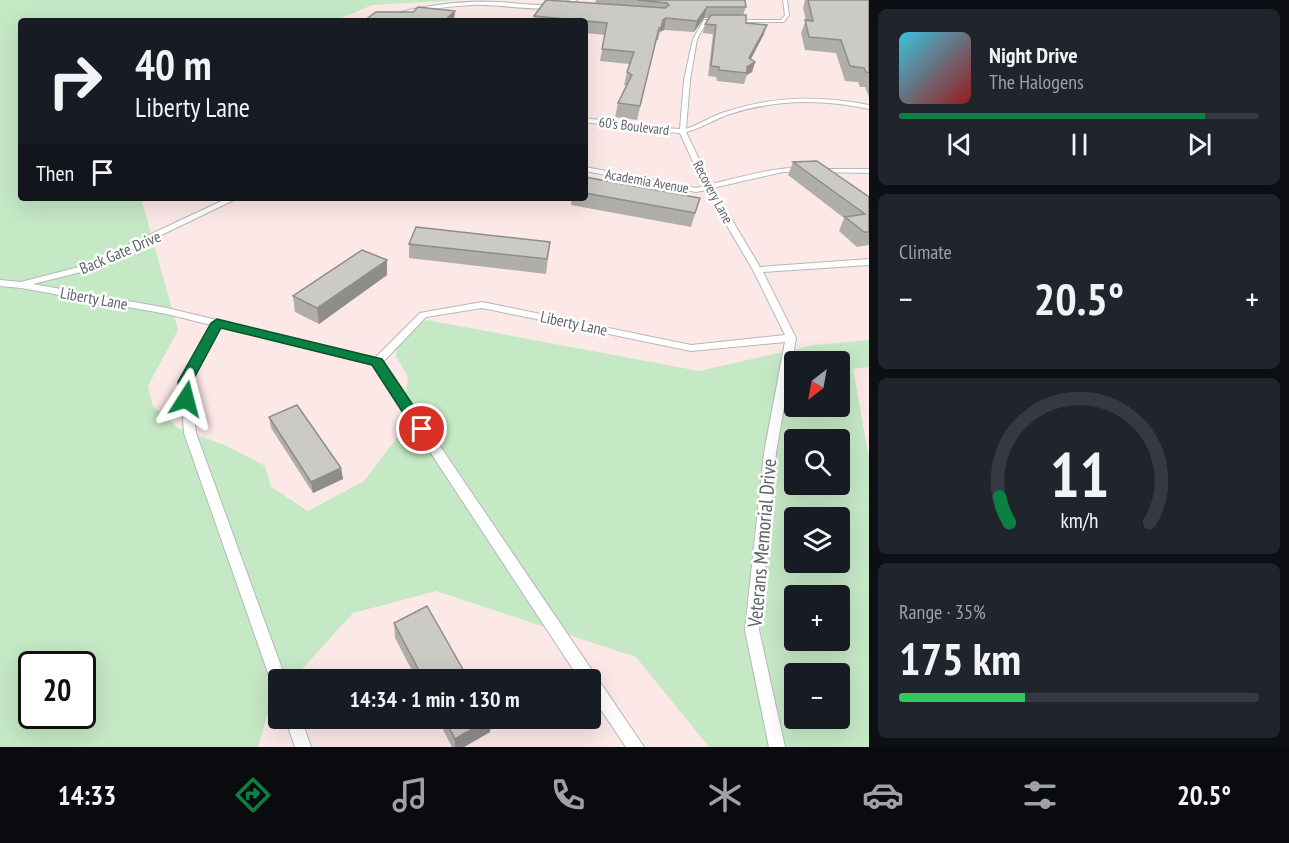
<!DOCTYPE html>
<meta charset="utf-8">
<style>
:root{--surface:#171b24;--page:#20242c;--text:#f1f3f6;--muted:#9ea1a6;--line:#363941;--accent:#0b8043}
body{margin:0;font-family:"PT Sans Narrow",sans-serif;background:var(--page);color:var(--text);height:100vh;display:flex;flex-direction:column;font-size:22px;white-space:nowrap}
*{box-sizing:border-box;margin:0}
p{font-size:20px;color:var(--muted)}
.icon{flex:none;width:33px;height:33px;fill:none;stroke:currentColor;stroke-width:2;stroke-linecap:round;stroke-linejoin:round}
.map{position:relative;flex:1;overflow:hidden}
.panel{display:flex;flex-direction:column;gap:9px;padding:9px;background:#0d0f14;width:420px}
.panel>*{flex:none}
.hud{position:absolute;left:18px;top:18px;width:570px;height:183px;border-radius:6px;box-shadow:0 6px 24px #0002;background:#171b24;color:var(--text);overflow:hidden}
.needle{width:39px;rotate:211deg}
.buttons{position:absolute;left:784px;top:351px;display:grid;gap:12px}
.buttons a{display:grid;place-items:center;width:66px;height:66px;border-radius:6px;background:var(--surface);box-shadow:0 6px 24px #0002;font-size:30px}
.speed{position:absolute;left:18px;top:651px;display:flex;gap:12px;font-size:30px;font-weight:700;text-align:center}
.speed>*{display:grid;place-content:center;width:78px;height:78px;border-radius:50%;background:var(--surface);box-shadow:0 6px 24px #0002;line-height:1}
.speed .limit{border:3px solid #111;border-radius:9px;background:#fff;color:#111}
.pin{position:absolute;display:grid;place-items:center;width:51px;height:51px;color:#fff;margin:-26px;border:3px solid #fff;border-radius:50%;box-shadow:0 2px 6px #0007}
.me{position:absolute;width:66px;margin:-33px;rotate:9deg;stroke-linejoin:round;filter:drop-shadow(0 0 4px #0008)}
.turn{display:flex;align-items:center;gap:21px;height:126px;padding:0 18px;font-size:27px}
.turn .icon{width:78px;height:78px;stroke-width:2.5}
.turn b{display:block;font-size:42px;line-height:51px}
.then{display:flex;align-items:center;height:57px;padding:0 18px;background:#0003;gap:12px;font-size:22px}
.big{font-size:45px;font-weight:800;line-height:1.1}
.panel .card{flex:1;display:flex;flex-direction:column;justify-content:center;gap:9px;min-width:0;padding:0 21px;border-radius:9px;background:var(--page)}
.panel .dial{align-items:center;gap:0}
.dial svg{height:156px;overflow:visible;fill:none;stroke:var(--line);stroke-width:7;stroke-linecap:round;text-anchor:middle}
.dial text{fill:var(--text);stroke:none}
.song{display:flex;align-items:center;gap:18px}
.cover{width:72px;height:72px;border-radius:9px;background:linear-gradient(135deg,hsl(190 70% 55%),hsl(0 70% 35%))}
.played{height:6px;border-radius:3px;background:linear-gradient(90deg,var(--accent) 85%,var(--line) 85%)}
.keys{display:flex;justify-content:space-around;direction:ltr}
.heat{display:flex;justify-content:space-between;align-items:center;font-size:33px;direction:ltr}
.charge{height:9px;border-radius:4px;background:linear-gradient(90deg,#34c759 35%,var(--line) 0)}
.trip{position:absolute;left:268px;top:669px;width:333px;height:60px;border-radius:6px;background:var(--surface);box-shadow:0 6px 24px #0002;font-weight:800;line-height:60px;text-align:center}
.menu{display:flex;height:96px;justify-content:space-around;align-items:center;background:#090b0e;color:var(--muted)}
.menu .icon{width:42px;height:42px}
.menu .active{color:var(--accent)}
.menu b{font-size:27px;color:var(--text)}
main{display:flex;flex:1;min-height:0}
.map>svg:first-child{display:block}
.medical{fill:#fce8e6;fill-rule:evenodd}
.green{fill:#c5e8c5;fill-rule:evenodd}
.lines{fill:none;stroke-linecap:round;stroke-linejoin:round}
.lane-casing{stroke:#b5b8bc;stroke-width:2}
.lane{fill:#fff;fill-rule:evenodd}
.wall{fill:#afaea9}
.shaded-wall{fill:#8f8d8a}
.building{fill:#cccac5;stroke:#8f8d8a;stroke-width:1.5}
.route{fill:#0b8043;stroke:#07532c;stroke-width:1.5}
.labels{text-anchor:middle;stroke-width:5;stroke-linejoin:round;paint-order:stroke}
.far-street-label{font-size:14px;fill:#5f6368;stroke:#fff}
.street-label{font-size:16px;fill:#5f6368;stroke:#fff}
.near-street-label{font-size:20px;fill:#5f6368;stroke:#fff}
</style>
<main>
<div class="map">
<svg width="869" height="747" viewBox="0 0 869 747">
<rect width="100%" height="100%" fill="#f1efe8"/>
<path class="medical" d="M369 0H869V747H0V252L75 198H585V21H326ZM795 362H840V406H795ZM795 440H840V484H795ZM795 518H840V562H795ZM795 596H840V640H795ZM32 664H82V716H32ZM795 674H840V718H795ZM279 680H591V718H279Z"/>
<path class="green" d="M0 0H460L372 5 334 21H21V198H141L178 330 148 386 153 406 178 428 227 446 265 466 271 487 308 511 364 481 402 431 408 377 396 356 398 332 427 320 699 371 814 345 869 340V367L853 369 869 458V747H709L636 657 436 591 353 613 293 679 279 680V695L270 706 258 747H0ZM795 362H840V406H795ZM795 440H840V484H795ZM795 518H840V562H795ZM795 596H840V640H795ZM32 664H82V716H32ZM795 674H840V718H795Z"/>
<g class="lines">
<g class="lane-casing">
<path id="lane" d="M571 0H577C547 17 506 3 472 5 454 6 435 8 417 12 404 15 390 21 377 21 406 6 464 0 497 2 522 3 547 9 571 0Z
M783 0H787L789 15 784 22H707L697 39 690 80 686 129C700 124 712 116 725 112 773 96 820 95 869 105V109C822 99 776 99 730 114 715 119 702 128 686 132L711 184C731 180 790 162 806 170L802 172H783L713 188 760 267 869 259V265L763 272 796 338 776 453 759 630 785 747H769L745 630 764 453 785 342 691 351 482 308 426 317 383 362 644 747H626L591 695V680H580L373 365 220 327 190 383 196 433 286 680H279V689L273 687 184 433 180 383 211 325 167 314 21 288 0 286V280L21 282 83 266 228 198H238L89 270 33 284 167 308 375 358 420 313 482 302 691 345 785 335 753 270 706 190 696 192 585 171V167L696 188 704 186 680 133 646 131 585 122V118L646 127 680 129 684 80 693 39 704 20H781L785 15Z
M818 169H869V173L816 172V170Z
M285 718H301L311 747H295Z"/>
</g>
<use href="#lane" class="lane"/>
</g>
<path class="wall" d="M596 0H745L746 7 743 15 746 23 764 34 751 59 755 62 752 72 747 75 744 84 717 81 716 77 708 76 713 34 703 33 705 24 709 18H704L694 32 664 30 660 32 658 40H656L637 120 615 117 618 103 626 86 624 85 627 72 629 64 600 61 605 35 585 33V21H534V16L595 4Z
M805 0H869V97L865 87H860L858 82 845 81 836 53 805 50 801 33 806 20 803 8Z
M793 162 869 197V245L857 247 839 231 844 218 788 175Z
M585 177 700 198 691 227 571 205 572 198H585Z
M550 242 546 274 409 258V244Z
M387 275 319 324 295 312 293 296Z
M269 417 341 468 343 479 313 493 271 428Z
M394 623 469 680H417L395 638Z
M437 718H491L490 732 464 747H452Z"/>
<path class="shaded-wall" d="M707 7 704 18 694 32 697 21Z
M455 11 454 21H444Z
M666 18 664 30 660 32 658 40 663 20Z
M767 25 764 34 746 68 749 58Z
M755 62 752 72 747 75V67Z
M387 260V275L319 324 317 308Z
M341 468 343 479 313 493 311 482Z
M491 718 490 732 464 747H455V739Z"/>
<path class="building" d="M546 0 665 8 669 5 667 3 637 0H745L746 7H707L697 21 666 18 663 20 661 28H659L640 106 618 103 632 75 627 72 634 52 602 49 607 23 534 16Z
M808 0H869V73L866 72 864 68 850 66 841 40 809 37 805 20 813 21Z
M418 7 455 11 444 21H364L376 12H413Z
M711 15H746V23L767 25 749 58 755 62 747 67V73L719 70V67L711 66 716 25 705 24Z
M817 161 869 197V232H864L845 217 865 214 793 162Z
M585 177 700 198 695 213 585 193Z
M416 227 550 242 547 259 409 244Z
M362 250 387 260 317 308 293 296Z
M297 405 341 468 311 482 269 417Z
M427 606 469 680H424L394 623Z
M444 718H491L455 739Z"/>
<path class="route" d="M217 319 382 359 429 429 427 433H416L372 365 221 328 192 382 193 399 186 404 181 403 178 382 211 323Z"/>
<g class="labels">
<g class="far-street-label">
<text transform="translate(634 126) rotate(7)" y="5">60's Boulevard</text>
<text transform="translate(647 181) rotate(10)" y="5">Academia Avenue</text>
<text transform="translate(713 192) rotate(62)" y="5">Recovery Lane</text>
</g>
<g class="street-label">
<text transform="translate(120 252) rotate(-23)" y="6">Back Gate Drive</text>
<text transform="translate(94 298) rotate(10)" y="6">Liberty Lane</text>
<text transform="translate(574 323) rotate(12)" y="6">Liberty Lane</text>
</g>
<g class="near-street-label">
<text transform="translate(762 543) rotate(-85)" y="7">Veterans Memorial Drive</text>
</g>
</g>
</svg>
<div class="buttons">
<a><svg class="needle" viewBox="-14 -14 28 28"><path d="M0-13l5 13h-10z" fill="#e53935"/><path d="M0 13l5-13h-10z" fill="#9ea1a6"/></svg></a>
<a><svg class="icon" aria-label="search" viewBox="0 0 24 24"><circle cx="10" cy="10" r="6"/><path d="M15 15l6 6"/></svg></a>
<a><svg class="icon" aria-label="layers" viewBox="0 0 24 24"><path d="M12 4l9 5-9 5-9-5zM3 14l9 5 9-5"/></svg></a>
<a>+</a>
<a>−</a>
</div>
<div class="speed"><div class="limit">20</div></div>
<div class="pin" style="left:422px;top:429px;background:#d93025"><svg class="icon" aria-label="arrive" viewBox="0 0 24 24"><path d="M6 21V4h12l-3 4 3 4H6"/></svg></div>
<svg class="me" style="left:186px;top:399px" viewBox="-20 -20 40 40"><path d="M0-17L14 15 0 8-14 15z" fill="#0b8043" stroke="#fff" stroke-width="4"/></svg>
<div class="trip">14:34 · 1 min · 130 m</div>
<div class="hud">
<div class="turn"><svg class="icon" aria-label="right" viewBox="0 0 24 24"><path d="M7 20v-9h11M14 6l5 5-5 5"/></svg><div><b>40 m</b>Liberty Lane</div></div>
<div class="then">Then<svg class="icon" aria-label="arrive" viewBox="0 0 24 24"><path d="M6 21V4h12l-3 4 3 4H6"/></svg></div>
</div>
</div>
<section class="panel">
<div class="card">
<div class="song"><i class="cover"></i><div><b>Night Drive</b><p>The Halogens</p></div></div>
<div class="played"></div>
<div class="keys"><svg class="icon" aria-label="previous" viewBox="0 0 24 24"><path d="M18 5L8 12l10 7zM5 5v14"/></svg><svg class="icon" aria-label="pause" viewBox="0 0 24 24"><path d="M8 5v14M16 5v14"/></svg><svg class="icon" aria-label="next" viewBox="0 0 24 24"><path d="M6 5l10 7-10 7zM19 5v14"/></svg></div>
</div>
<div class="card"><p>Climate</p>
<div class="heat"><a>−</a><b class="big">20.5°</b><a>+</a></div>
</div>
<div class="card dial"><svg viewBox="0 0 100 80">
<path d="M14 69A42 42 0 1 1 86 69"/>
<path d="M14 69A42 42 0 0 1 9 56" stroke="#0b8043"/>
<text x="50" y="56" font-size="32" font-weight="700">11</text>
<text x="50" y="72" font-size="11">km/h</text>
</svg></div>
<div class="card"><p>Range · 35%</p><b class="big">175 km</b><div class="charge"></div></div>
</section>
</main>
<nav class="menu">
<b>14:33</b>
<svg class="icon active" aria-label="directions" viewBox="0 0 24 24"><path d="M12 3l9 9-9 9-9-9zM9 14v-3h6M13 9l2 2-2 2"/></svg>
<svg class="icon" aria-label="music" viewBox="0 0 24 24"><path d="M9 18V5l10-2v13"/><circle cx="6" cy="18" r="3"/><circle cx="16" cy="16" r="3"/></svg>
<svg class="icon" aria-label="phone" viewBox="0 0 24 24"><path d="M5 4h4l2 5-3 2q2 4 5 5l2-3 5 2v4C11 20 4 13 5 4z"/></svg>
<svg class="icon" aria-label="climate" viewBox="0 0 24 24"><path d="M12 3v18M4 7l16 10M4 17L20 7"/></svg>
<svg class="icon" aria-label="car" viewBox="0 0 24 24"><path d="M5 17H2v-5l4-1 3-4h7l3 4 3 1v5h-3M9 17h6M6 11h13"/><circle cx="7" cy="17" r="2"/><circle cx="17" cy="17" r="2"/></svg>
<svg class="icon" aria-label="filters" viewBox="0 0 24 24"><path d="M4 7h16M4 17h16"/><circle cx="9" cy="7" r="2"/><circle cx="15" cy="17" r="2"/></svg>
<b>20.5°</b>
</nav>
